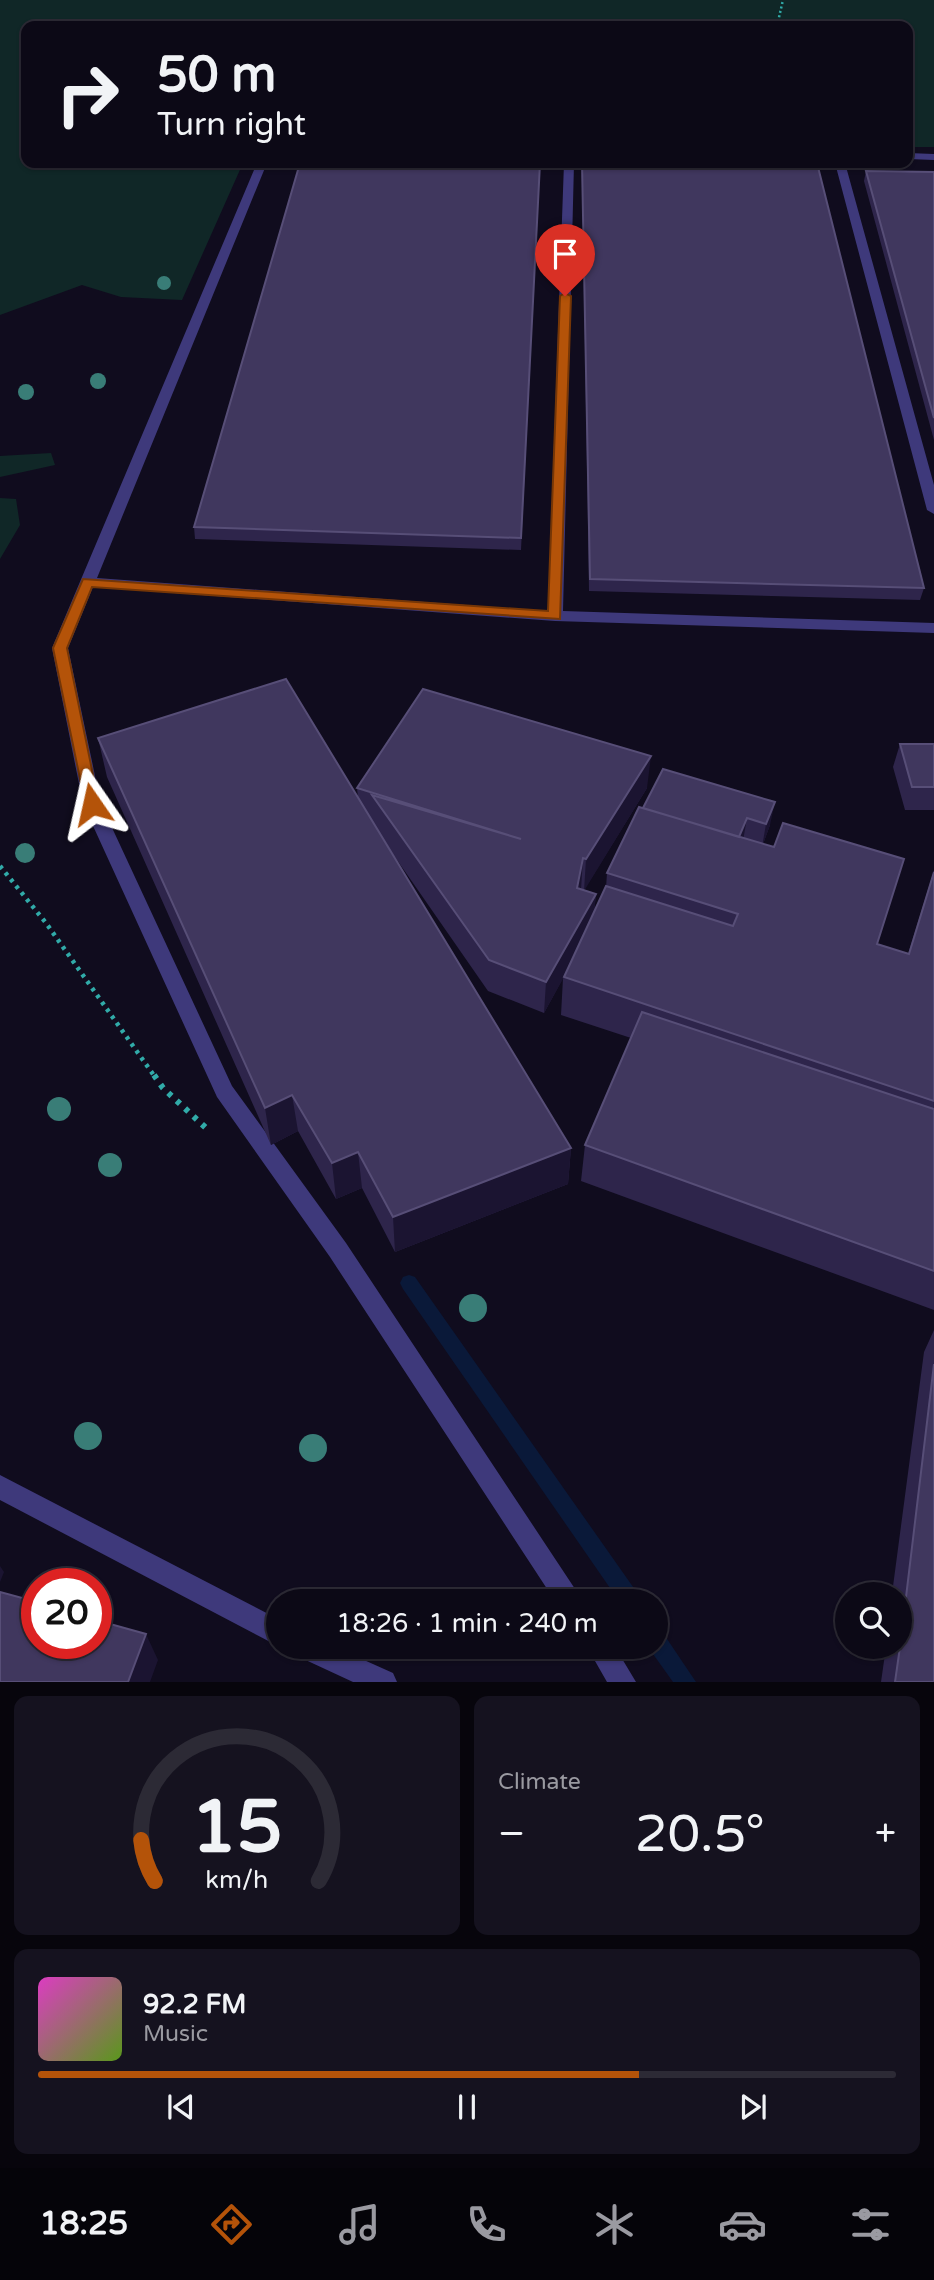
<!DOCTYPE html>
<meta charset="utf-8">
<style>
:root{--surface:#0c0916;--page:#15121f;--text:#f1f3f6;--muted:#9a9aa1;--line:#2c2a35;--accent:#b45309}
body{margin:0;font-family:"Varela Round",sans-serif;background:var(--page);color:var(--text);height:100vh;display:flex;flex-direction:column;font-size:26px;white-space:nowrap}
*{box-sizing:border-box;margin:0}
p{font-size:23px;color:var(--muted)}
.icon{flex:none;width:38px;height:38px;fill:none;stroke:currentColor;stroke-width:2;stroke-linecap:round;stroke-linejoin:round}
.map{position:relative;height:1682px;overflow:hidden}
.sheet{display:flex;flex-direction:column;gap:14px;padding:14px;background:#07050c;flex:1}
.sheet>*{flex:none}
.banner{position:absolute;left:21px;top:21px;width:892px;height:147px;border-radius:14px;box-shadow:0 2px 5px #0004,0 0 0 2px var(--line);background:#0c0916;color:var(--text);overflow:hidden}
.fabs{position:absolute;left:835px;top:1582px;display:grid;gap:14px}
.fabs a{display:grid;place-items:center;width:77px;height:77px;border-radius:50%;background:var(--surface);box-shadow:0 2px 5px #0004,0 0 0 2px var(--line);font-size:35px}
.speed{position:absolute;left:21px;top:1568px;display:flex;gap:14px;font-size:35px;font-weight:700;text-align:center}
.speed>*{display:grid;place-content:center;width:91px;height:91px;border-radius:50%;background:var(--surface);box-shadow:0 2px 5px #0004,0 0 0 2px var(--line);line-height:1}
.speed .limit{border:10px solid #d22;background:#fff;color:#111}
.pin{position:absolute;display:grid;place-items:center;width:60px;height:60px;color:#fff;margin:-72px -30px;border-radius:50% 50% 50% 0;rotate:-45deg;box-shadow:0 0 7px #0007}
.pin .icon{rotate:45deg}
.me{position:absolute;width:77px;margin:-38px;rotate:349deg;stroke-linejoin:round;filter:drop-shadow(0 0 5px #0008)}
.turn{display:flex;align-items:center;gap:24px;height:147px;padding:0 21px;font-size:32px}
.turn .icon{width:91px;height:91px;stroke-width:2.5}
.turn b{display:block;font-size:49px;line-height:60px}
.big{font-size:52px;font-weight:600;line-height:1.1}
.sheet .widget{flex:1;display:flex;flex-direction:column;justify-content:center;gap:10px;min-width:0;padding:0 24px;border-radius:14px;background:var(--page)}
.sheet .dial{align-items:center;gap:0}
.dial svg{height:182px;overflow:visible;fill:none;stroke:var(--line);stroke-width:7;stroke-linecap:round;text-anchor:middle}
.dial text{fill:var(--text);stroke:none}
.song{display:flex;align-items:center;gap:21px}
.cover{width:84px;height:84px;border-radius:10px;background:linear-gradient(135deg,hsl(310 70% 55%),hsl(90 70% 35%))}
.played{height:7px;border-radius:4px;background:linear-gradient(90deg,var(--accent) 70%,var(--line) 70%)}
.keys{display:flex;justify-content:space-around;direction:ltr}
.heat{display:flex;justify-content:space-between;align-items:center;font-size:38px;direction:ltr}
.sheet .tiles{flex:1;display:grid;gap:14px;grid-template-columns:1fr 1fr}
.widget:last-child{grid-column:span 2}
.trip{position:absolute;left:266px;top:1589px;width:402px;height:70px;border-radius:35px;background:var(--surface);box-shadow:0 2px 5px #0004,0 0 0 2px var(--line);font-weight:600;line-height:70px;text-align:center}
.menu{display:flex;height:112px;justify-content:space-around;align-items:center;background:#050409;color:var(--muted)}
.menu .icon{width:49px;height:49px}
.menu .on{color:var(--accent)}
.menu b{font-size:32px;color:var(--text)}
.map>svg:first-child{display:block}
.green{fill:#102727}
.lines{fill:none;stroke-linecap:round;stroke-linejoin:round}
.stream{fill:#0a1939;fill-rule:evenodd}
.path-far2{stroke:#31aba9;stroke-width:2.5;stroke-dasharray:2 2.5;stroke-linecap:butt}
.path-far1{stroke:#31aba9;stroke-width:4.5;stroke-dasharray:3.5 5;stroke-linecap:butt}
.path{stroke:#31aba9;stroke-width:6;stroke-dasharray:4.5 7;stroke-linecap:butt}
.service{fill:#3e397b;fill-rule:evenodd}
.tree{fill:#397d77}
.wall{fill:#2e254b}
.shaded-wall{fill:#1b1431}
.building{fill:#40375e;stroke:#574e77;stroke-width:2}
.route{fill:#b45309;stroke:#753606;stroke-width:2}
</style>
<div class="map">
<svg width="934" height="1682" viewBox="0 0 934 1682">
<rect width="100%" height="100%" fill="#100c1e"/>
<path class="green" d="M0 0H934V147H908V26H26V163H243L182 300 121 297 82 285 0 315Z
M51 453 55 465 0 477V456Z
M0 498 16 499 20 525 0 559Z"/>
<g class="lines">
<path class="stream" d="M409 1275 415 1277 638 1594 641 1601H619L403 1289 400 1283 403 1277Z
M656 1630 663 1633 696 1682H673L648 1647H656Z"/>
<path class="path-far2" d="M777 26 783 0"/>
<path class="path-far1" d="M0 866 46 923 155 1077"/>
<path class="path" d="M154 1075 163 1088 206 1128"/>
<path class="service" d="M908 153 934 154V160L908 159Z
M257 163H267L97 578 548 611 564 163H574L563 611 934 623V633L555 621 93 587 68 648 101 804 232 1086 346 1243 583 1601H555L330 1257 217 1097 83 804 52 648Z
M835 163H845L934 485V514L927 510Z
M0 1475 278 1619V1646L0 1500Z
M293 1647H335L393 1673 397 1682H353L297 1656Z
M587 1647H615L636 1682H607Z"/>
</g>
<g class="tree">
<circle cx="164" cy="283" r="7"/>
<circle cx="98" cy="381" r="8"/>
<circle cx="26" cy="392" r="8"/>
<circle cx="25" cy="853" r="10"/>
<circle cx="59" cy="1109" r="12"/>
<circle cx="110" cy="1165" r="12"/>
<circle cx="473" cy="1308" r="14"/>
<circle cx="88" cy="1436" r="14"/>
<circle cx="313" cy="1448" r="14"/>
</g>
<path class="wall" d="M540 163 521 550 195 539 194 527Z
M582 163H817L924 588 920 600 589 591Z
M866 171 934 172V440L864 181Z
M98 738 358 798 357 788H647L584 890 596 894 594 912 606 888 607 873 643 808 663 769 770 825 763 844 878 944 908 954 934 870V1310L581 1181 585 1145 631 1038 561 1015 563 978 544 1013 488 991 388 847 571 1148 568 1184 395 1252 362 1188 336 1199 298 1131 271 1145 107 777Z
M900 744H934V810H905L893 767Z
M934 1330V1682H881L886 1647H900V1594H892L924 1352Z"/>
<path class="shaded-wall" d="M651 756 647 788 584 891 586 859Z
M775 802 770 825 762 847 766 824Z
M747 818 743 841 737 842Z
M583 858 581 890 577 888Z
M596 894 593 925 544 1013 546 982Z
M292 1095 298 1131 271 1145 265 1108Z
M571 1148 568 1184 395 1252 393 1217Z
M358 1152 362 1188 336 1199 332 1163Z
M0 1566 4 1572 0 1582Z
M146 1634 158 1660 150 1682H128Z"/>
<path class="building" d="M300 163H540L521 538 194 527Z
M582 163H817L924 588 590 579Z
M866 171 934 172V418Z
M286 679 571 1148 393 1217 358 1152 332 1163 292 1095 265 1108 98 738Z
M423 689 651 756 586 859 583 858 577 888 596 894 546 982 489 960 372 795 521 839 357 788Z
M900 744H934V787H912Z
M663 769 775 802 766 824 747 818 739 837 643 808Z
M639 807 774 847 783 823 904 859 877 944 909 954 934 872V1101L564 977 606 886 733 926 738 914 607 873Z
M642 1012 934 1109V1271L585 1145Z
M934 1364V1682H895L900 1647Z
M0 1592 37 1602V1643H96V1620L146 1634 128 1682H0Z"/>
<path class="route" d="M565 293 571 296 560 619 92 587 67 648 99 804 97 808H86L53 648 83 579 548 611 560 296Z"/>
</svg>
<div class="fabs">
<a><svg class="icon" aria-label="search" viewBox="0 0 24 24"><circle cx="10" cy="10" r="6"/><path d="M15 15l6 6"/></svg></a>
</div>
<div class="speed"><div class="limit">20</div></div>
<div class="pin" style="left:565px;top:296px;background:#d93025"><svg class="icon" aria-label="arrive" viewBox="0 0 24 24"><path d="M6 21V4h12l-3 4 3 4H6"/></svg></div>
<svg class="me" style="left:92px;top:804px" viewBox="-20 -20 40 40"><path d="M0-17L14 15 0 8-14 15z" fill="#b45309" stroke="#fff" stroke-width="4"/></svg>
<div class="trip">18:26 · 1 min · 240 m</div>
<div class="banner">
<div class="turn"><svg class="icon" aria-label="right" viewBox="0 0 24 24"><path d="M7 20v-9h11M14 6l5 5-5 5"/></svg><div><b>50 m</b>Turn right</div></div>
</div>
</div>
<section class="sheet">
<div class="tiles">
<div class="widget dial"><svg viewBox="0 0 100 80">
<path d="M14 69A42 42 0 1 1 86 69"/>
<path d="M14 69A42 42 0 0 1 8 51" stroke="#b45309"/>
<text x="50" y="56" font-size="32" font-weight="700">15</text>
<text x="50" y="72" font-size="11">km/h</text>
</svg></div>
<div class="widget"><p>Climate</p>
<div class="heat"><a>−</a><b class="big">20.5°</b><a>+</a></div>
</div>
<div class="widget">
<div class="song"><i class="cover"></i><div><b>92.2 FM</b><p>Music</p></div></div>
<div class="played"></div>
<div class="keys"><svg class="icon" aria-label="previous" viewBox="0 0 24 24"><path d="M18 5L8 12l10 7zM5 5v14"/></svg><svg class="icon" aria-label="pause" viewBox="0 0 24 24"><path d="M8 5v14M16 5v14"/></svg><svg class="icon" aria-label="next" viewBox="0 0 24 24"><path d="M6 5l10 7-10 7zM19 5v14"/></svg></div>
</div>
</div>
</section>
<nav class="menu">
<b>18:25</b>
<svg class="icon on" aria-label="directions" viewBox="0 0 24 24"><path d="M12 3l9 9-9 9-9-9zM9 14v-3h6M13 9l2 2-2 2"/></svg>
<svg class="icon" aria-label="music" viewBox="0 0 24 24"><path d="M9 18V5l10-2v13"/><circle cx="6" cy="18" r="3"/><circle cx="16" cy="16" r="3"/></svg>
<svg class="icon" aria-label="phone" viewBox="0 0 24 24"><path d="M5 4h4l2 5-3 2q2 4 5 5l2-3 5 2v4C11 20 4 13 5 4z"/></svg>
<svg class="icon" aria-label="climate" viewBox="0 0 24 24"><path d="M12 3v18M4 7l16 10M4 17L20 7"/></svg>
<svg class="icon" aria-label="car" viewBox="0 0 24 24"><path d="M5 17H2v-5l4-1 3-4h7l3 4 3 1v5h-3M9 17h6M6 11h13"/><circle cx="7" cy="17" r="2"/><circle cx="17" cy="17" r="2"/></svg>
<svg class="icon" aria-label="filters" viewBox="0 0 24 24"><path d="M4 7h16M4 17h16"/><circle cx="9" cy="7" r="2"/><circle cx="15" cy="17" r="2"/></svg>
</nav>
